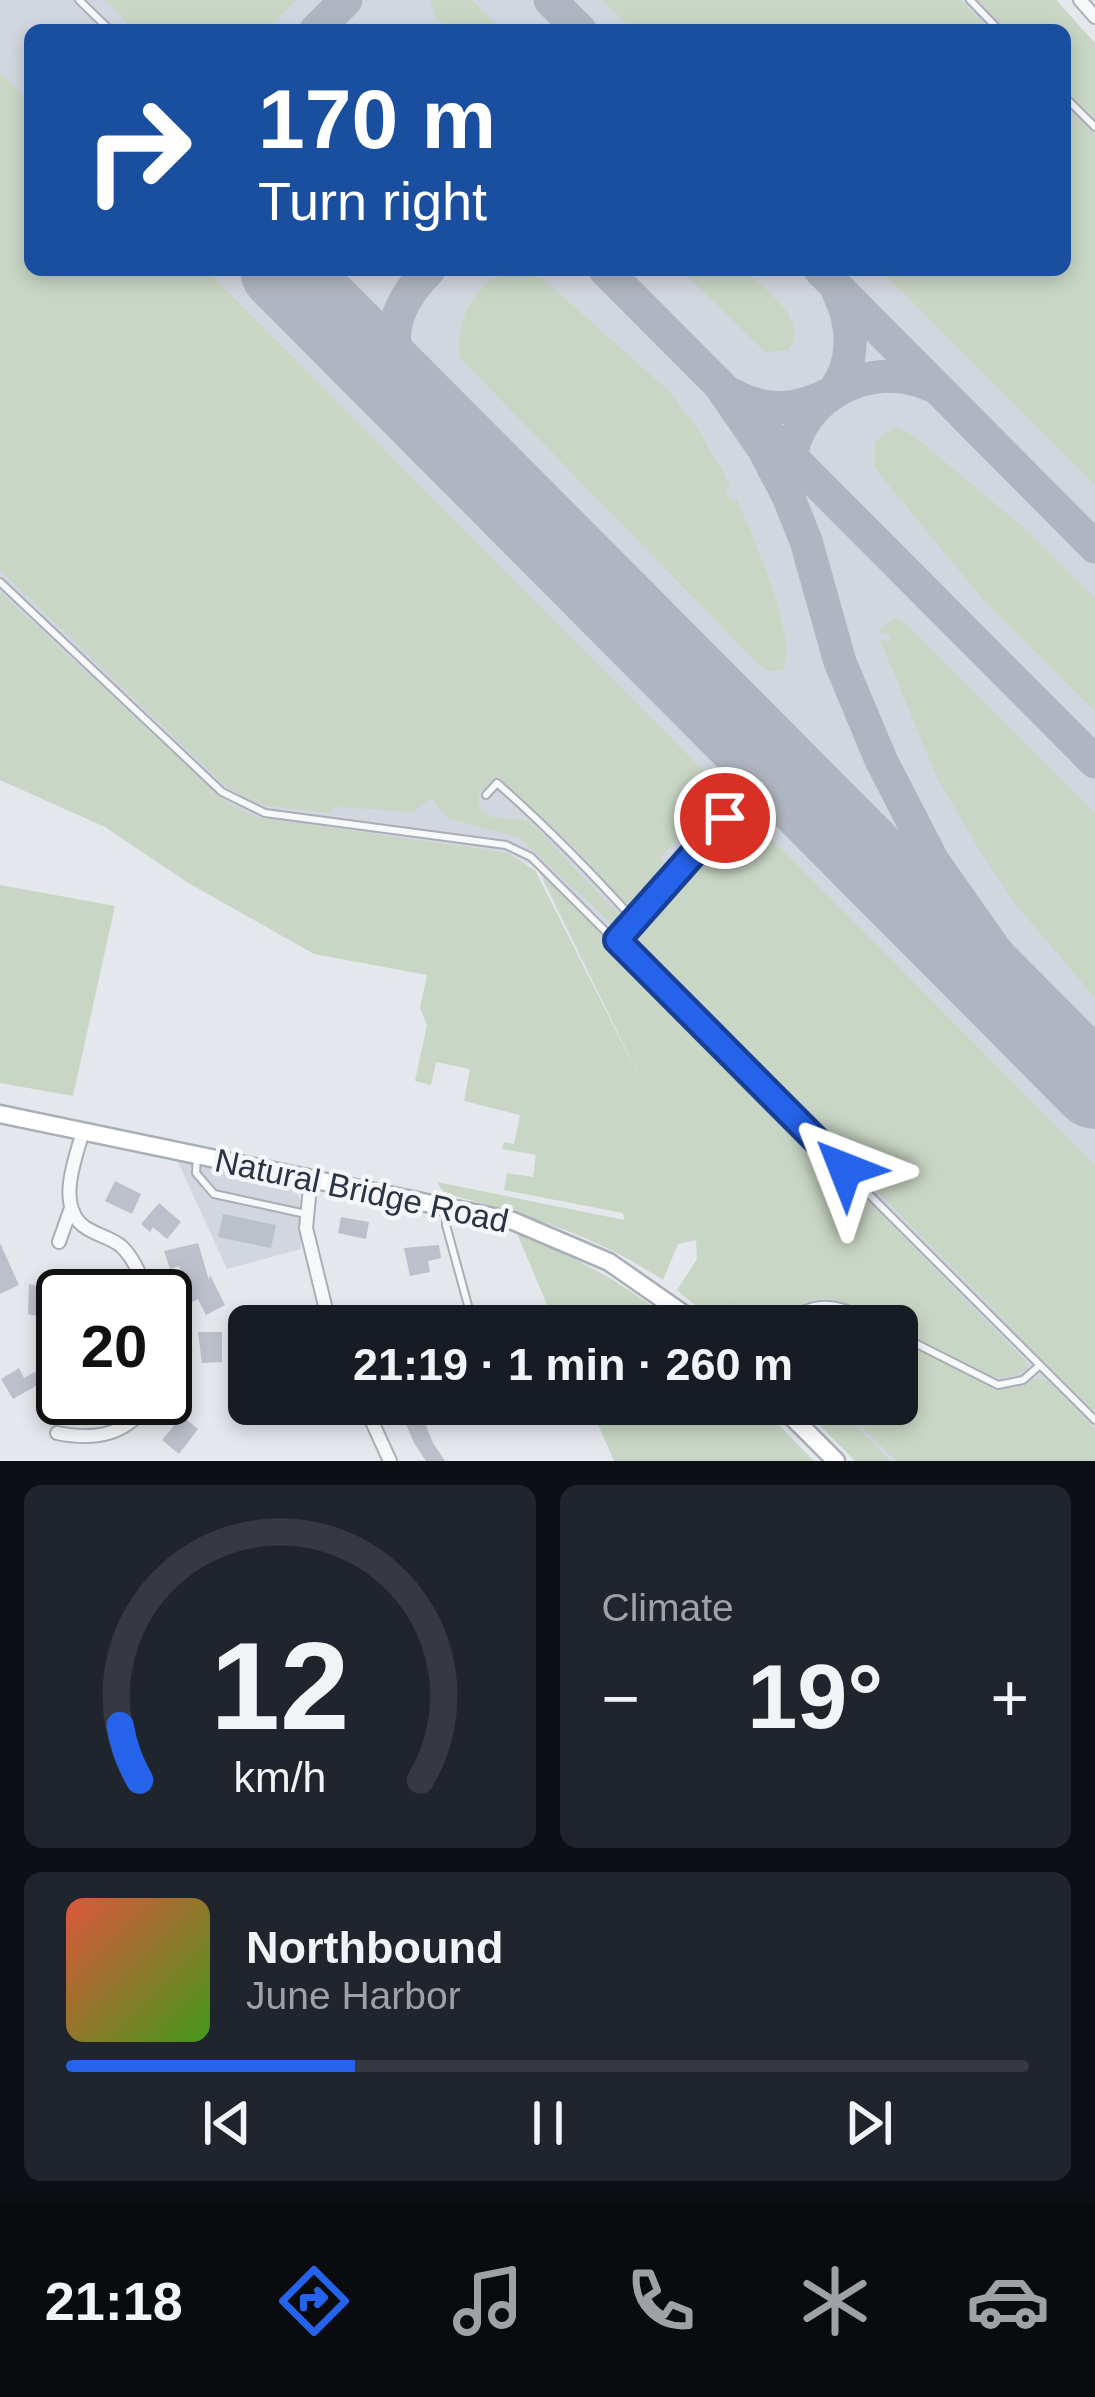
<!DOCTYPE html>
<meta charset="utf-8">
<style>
:root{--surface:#171b24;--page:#20242c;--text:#f1f3f6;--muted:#9ea1a6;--line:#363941;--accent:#2563eb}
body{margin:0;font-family:Arial,sans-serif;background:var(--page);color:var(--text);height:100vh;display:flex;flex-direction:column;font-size:45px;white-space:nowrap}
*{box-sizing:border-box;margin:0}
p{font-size:39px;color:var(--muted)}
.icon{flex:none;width:66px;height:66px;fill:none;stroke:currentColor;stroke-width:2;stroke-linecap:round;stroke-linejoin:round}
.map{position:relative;height:1461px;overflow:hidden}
.details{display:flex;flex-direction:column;gap:24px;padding:24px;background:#0d0f14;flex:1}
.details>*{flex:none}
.hud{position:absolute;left:24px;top:24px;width:1047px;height:252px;border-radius:18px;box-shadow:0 6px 18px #0003;background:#1a4fa0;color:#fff;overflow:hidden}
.speed{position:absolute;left:36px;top:1269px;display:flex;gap:24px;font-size:60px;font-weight:700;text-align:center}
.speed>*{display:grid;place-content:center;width:156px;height:156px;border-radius:50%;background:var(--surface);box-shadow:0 6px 18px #0003;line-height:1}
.speed .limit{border:6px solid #111;border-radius:18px;background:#fff;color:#111}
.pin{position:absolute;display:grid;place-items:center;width:102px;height:102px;color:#fff;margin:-51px;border:6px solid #fff;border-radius:50%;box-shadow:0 3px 12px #0007}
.me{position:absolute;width:132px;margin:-66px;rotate:315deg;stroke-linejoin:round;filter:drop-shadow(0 0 9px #0008)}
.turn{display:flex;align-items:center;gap:42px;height:252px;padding:0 36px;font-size:54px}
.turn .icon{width:156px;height:156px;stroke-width:2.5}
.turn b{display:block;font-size:84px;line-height:102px}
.big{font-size:90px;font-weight:600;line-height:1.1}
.details .tile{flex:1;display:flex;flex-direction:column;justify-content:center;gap:18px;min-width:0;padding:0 42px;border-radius:18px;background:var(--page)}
.details .dial{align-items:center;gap:0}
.dial svg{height:312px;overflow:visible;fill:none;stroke:var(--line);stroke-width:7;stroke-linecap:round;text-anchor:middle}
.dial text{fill:var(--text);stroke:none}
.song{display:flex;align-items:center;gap:36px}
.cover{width:144px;height:144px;border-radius:18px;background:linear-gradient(135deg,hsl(10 70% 55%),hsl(100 70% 35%))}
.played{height:12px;border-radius:6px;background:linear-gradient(90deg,var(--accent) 30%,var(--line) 30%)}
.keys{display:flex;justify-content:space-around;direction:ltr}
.heat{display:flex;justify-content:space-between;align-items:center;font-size:66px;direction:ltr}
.details .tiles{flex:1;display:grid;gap:24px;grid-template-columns:1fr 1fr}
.tile:last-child{grid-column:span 2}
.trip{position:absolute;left:228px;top:1305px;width:690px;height:120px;border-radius:18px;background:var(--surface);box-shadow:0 6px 18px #0003;font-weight:600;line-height:120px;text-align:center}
.tab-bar{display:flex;height:192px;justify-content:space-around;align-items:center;background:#090b0e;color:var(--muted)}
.tab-bar .icon{width:84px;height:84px}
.tab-bar .on{color:var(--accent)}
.tab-bar b{font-size:54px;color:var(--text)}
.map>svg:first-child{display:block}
.built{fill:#d2d6de;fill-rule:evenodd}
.green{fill:#c9d6c5}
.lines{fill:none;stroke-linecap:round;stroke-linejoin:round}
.taxiway{stroke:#b0b6c1;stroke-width:33}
.runway{stroke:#b0b6c1;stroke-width:84}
.building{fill:#bbc0ca}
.lane-casing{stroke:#a9aeb7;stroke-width:10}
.street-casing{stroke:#a9aeb7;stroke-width:16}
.secondary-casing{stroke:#a9aeb7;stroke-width:21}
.lane{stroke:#f7f8fa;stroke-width:6}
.street{stroke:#f7f8fa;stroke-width:12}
.secondary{stroke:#fff;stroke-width:16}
.route-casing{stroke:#184099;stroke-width:30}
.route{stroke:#2563eb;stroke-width:21}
.labels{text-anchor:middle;stroke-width:9;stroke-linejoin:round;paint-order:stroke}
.street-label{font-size:33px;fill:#2b3445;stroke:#f4f6f9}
</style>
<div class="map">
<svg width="1095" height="1461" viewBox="0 0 1095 1461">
<rect width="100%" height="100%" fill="#e4e7ec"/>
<path class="built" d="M0 0H1056L1095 43V1461H869L813 1404H897V1326H731L707 1275 705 1211 537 868 508 853 246 820 219 803 0 596ZM30 30H1065V270H30Z
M177 1160 292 1183 300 1199 301 1249 227 1269Z"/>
<path class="green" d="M105 0H296L266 30H134Z
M430 0H472L501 30H448L435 16Z
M602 0H961L990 30H632Z
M977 0H1056L1095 43V119L1065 89V30H1007Z
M0 73 30 103V270H206L1095 1165V1412L631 943 629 934 733 820 717 799 660 857 670 872 635 913 576 849 498 776 479 794V807L491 817 528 820 625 921 618 930 520 838 447 818 431 798 413 812 338 807H332L331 813 267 806 248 800 224 785 0 570Z
M1065 105 1095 135V485L881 270H1065Z
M681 270H744C765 290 812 321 788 350L765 352Z
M516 271 543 279 670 392 697 428 730 484 724 491 734 502 737 499C750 533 801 640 782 670L770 671 760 666 459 357C457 319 474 277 516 271Z
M895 427 914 436 1030 533 1095 598V711L984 601 874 467V442Z
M0 592 228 804 256 817 508 853 535 870 654 1106 543 878 546 876 1025 1360 1026 1369C994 1397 929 1347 897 1330V1326C842 1316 834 1269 774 1326H761L708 1271 758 1326H720L677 1290 697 1259 696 1240 678 1244 663 1280C589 1232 527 1216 444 1193L437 1182 624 1220 623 1213 504 1190 507 1173 533 1177 536 1155 502 1149 504 1142 514 1144 520 1115 464 1101 470 1069 436 1062 431 1085 415 1081 427 1025 420 1008 427 975 314 954 185 881 105 827 0 780Z
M894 618 906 624 1095 813V998L1017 906 983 856 938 780 880 640 890 642 891 635 878 632Z
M0 885 115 906 73 1096 0 1083Z
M516 1231C573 1257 629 1284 676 1326H556Z
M831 1307 875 1326H785L802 1313Z
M897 1338 990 1386 1014 1387 1034 1379 1047 1380 1095 1429V1461H896L840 1404H897Z
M589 1404H758L814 1461H614Z
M799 1404H834L891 1461H855Z"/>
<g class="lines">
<path class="taxiway" d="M550 0 580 30
M316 30 346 0
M605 270 1095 762
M820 270 1095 547
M718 383 764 450 788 496 806 541 840 662 881 760 933 861 1084 1076
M733 395C767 414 800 410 833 392 856 363 854 324 838 292
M420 409C387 355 382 317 429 270
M790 475C787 402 867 356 930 385"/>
<path class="runway" d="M282 270 1095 1087"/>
</g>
<path class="building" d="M115 1181 141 1194 132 1214 105 1201Z
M159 1203 181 1222 167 1239 153 1227 150 1232 141 1224Z
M223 1214 276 1225 271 1248 218 1237Z
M341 1217 369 1222 366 1239 338 1233Z
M0 1243 19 1285 0 1294Z
M198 1243 209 1280 210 1275 225 1305 206 1315 198 1299 188 1304 182 1293 187 1290 179 1266 170 1269 164 1251Z
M439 1245 441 1258 428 1261 430 1272 410 1276 404 1248Z
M99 1273 116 1296H73L92 1282Z
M29 1284 47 1288 46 1296 60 1299 56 1320 28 1314Z
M198 1332H222V1362L202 1363Z
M63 1356V1382L50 1385 48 1379 13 1399 1 1379 19 1368 24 1378 46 1366 44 1360Z
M419 1408 433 1443 445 1461H426L414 1443 402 1415Z
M182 1416 198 1429 179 1454 162 1440Z"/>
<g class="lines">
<g class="lane-casing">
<path id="lane" d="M79 0 110 30
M970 0 999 30
M1065 97 1095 127
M0 582 222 792 265 813 506 845 531 857 1095 1420
M486 795 497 783C546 826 591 872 635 921L617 941
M635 921 725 818 715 807
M197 1155 196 1173 214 1194 306 1214
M446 1208V1225L472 1320
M778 1326C817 1293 841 1303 883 1326
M897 1334 998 1385 1023 1380 1040 1365"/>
</g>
<g class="street-casing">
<path id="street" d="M1080 0 1095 17
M83 1131C76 1157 58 1200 80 1223 90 1234 109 1236 121 1246 135 1259 142 1280 149 1296
M311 1177 306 1228 330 1326
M59 1242 71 1208
M165 1331V1369
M364 1404 390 1461
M57 1433C97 1441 128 1435 152 1398"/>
</g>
<g class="secondary-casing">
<path id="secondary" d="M0 1114 513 1221 609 1262 701 1326
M779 1404 836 1461"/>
</g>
<use href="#lane" class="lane"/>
<use href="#street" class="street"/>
<use href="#secondary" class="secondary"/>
</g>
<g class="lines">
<g class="route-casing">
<path id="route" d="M725 818 617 940 845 1169"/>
</g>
<use href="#route" class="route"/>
</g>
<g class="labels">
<g class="street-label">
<text transform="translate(362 1190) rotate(12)" y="12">Natural Bridge Road</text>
</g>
</g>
</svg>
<div class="speed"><div class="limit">20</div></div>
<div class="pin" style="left:725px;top:818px;background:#d93025"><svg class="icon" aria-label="arrive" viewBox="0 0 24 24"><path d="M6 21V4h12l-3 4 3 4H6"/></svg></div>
<svg class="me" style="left:845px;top:1169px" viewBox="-20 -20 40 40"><path d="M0-17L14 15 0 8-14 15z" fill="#2563eb" stroke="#fff" stroke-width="4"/></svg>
<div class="trip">21:19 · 1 min · 260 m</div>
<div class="hud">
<div class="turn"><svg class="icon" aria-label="right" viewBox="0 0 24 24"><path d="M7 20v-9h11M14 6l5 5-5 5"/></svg><div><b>170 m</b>Turn right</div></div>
</div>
</div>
<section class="details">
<div class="tiles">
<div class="tile dial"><svg viewBox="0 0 100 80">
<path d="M14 69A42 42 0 1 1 86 69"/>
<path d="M14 69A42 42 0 0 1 9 55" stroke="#2563eb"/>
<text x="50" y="56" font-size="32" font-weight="700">12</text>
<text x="50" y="72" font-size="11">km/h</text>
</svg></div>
<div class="tile"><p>Climate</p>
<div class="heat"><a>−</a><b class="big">19°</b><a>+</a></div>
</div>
<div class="tile">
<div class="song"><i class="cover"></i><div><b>Northbound</b><p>June Harbor</p></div></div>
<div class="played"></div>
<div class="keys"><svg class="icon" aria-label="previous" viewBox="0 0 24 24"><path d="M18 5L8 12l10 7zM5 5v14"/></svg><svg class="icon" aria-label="pause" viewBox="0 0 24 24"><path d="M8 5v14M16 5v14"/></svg><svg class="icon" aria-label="next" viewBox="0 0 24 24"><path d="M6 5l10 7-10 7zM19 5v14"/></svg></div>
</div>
</div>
</section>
<nav class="tab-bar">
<b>21:18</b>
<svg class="icon on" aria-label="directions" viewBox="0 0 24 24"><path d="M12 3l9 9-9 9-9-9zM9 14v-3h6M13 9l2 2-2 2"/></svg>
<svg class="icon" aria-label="music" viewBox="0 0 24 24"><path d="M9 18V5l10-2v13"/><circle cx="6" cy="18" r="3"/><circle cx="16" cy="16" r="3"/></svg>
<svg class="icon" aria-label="phone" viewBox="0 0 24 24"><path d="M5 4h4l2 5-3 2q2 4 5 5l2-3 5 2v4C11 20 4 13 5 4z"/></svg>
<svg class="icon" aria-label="climate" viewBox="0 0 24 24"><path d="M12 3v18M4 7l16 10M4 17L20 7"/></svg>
<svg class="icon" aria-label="car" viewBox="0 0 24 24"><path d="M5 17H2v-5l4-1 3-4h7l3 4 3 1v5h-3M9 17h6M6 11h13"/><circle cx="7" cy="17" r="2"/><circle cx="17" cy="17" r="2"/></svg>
</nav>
